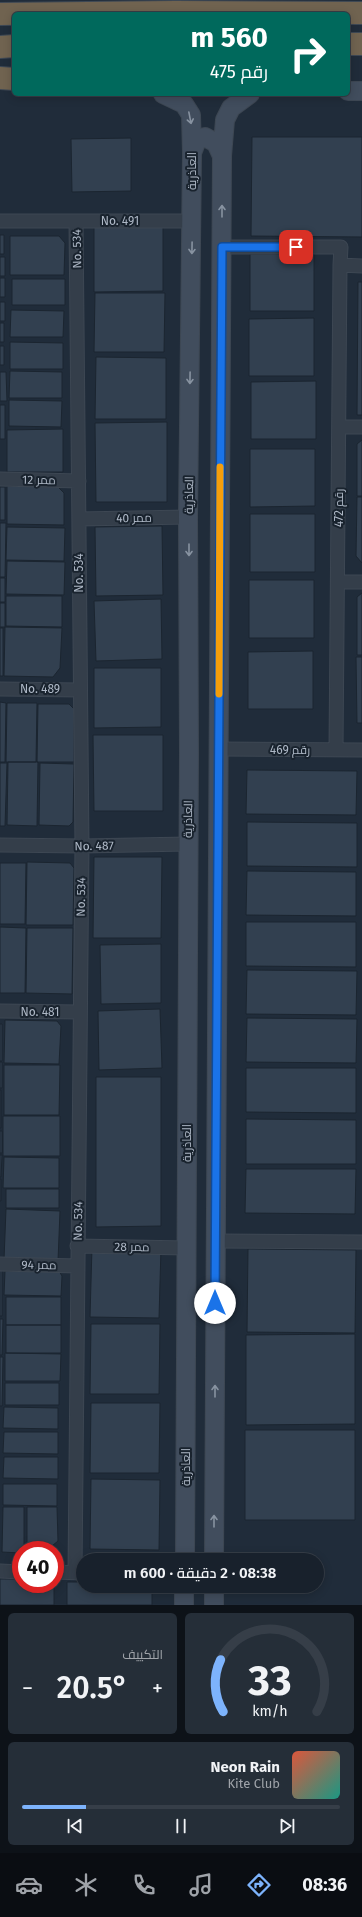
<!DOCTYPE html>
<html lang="ar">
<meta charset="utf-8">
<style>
:root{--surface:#18212c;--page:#252e38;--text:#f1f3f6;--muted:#9fa3a9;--line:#363e48;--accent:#7db3fc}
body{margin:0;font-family:"Fira Sans",Cairo,sans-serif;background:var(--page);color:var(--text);direction:rtl;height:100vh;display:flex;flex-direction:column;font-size:15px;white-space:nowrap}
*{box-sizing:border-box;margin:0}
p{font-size:13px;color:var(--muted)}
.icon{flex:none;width:22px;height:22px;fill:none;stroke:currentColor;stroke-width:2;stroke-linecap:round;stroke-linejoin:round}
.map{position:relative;height:1605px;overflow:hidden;direction:ltr}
.sheet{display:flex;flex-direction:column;gap:8px;padding:8px;background:#0d1218;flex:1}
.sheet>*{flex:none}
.banner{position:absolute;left:12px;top:12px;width:338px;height:84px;border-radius:6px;box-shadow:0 2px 10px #0003,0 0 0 1px var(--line);direction:rtl;background:#00695c;color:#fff;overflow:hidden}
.speed{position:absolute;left:12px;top:1541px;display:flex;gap:8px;font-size:20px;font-weight:700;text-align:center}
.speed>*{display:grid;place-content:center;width:52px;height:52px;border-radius:50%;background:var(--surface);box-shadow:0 2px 10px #0003,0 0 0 1px var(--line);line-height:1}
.speed .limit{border:6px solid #d22;background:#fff;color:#111}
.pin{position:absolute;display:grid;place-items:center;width:34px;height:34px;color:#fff;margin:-17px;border-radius:8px;box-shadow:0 2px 6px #0006}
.me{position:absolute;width:44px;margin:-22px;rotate:0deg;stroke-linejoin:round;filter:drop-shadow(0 0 3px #0008)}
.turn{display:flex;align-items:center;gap:14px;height:84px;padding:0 16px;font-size:18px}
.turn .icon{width:52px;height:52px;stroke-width:2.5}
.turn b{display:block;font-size:28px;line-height:34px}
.big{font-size:30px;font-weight:600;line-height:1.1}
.sheet .widget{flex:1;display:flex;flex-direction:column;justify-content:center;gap:6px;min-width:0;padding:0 14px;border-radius:6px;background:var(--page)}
.sheet .dial{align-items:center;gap:0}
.dial svg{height:104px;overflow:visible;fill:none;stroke:var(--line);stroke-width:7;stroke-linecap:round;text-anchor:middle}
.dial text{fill:var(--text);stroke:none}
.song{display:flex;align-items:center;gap:12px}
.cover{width:48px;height:48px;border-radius:6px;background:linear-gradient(135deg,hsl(10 70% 55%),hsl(170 70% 35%))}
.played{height:4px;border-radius:2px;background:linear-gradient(90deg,var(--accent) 20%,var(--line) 20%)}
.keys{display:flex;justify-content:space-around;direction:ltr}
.heat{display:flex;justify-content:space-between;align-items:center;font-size:22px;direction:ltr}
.sheet .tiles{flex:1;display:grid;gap:8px;grid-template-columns:1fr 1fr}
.widget:last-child{grid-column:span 2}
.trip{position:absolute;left:76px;top:1553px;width:248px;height:40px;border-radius:20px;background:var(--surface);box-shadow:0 2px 10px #0003,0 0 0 1px var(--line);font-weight:600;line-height:40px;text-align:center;direction:rtl}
.tabs{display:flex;height:64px;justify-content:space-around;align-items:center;background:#0a0d12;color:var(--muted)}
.tabs .icon{width:28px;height:28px}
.tabs .current{color:var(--accent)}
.tabs b{font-size:18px;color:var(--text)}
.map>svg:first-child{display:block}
.building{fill:#324050;stroke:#1b2530}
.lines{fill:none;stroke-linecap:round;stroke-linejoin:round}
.street-casing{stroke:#3d4753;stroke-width:15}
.secondary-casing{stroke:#3d4753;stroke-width:20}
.highway-casing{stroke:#3e4854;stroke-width:24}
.street{stroke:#343e4a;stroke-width:13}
.secondary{stroke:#414d5d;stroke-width:18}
.highway{stroke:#706350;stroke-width:22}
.oneway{stroke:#8893a1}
.route-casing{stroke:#114b97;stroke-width:10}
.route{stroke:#1a73e8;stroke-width:7}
.slow{stroke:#f59e0b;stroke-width:7}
.labels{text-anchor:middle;stroke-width:4;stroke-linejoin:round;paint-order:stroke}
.street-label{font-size:12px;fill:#aeb8c6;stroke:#19232e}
</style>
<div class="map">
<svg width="362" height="1605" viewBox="0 0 362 1605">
<rect width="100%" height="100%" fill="#202c3a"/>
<path class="building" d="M252 137H362V237L251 236Z
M131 138V191L72 192 71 139Z
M163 223V291L94 292V224Z
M0 235H4V254H0Z
M10 236H59L65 243 64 275H10Z
M250 254H314V311H250Z
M0 257H5V276H0Z
M0 278H5V297H0Z
M12 279H65V305H12Z
M358 282H362V415H357Z
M95 293H165L164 352H94Z
M0 302H5V321H0Z
M11 310 64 311 63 337H10Z
M314 318V376H249V319Z
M0 323H4V342H0Z
M10 342 63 343V369H10Z
M0 346H4V365H0Z
M96 357 166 358V419H95Z
M10 371 62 372V398H9Z
M0 372H6L7 401H0Z
M316 381V439H251V382Z
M9 400 62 401 61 427 9 426Z
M0 405H5V439H0Z
M167 422V502H96L95 423Z
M63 429V472H7V430Z
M362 440V496H357V444Z
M250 449H315V506L250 507Z
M7 486 58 487 64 493V525L7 524Z
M0 487H5V520H0Z
M357 497H362V563L356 556Z
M250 514H315V572H250Z
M0 523H6L5 577H0Z
M162 526 163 595 96 596 95 527Z
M7 527 65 528 64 561 6 560Z
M7 561 65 562 64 595 6 594Z
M0 578H5V602H0Z
M249 580H314V638H249Z
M362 593V655H357V597Z
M6 596H62V627L6 626Z
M161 599 162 659 96 661 94 601Z
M0 603H5V627H0Z
M5 627 62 628 60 668 53 677 4 676Z
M0 628H3V676H0Z
M313 651V709H248V652Z
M356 657H362V723H357Z
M94 668H161V727L94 728Z
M0 702 6 703 5 762H0Z
M7 703H37L36 762H6Z
M38 704H69L74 709V762H37Z
M93 735H163V811H94Z
M8 762H38L37 826 7 825Z
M0 763H7L5 826H0Z
M40 763 74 764 73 822 69 826 39 825Z
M247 770 357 771 356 815 246 814Z
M247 822 357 823V867L247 866Z
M94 857H162L161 938H93Z
M27 862 70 863 74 868 73 925H26Z
M0 863H26L25 924H0Z
M247 871 356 872V916L246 915Z
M246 922H356V967L246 966Z
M0 927 26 928 25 993H0Z
M27 928H73L72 994 26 993Z
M161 944V1003L101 1004 100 945Z
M247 970 357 971 356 1015 246 1014Z
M160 1009 162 1068 99 1070 98 1011Z
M247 1018 357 1019 356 1063 246 1062Z
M5 1020 57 1021 61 1026 59 1064 4 1063Z
M0 1024H2V1061H0Z
M0 1062H2V1088H0Z
M4 1065H60L59 1115H4Z
M246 1068H356V1113L246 1112Z
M96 1077H161V1226L96 1227Z
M0 1090H1V1128H0Z
M3 1116H60V1156H3Z
M246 1119 356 1120V1164H246Z
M0 1131H2V1153H0Z
M0 1155H2L1 1177H0Z
M4 1157 59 1158V1188H3Z
M246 1169H356L355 1214 245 1213Z
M0 1179H1V1201H0Z
M6 1189H59V1208H6Z
M6 1209 60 1211 58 1261 4 1260Z
M92 1247 161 1248 159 1318 90 1317Z
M248 1249 356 1250 355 1333 247 1332Z
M0 1270H2V1316H0Z
M5 1271H59L62 1276 61 1296 4 1295Z
M6 1297H61V1325H6Z
M0 1319H3L2 1355H0Z
M91 1324H160L159 1394H90Z
M6 1325H61V1353H6Z
M355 1334V1424L246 1425V1335Z
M5 1353 61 1354 60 1381H5Z
M0 1357H3L2 1406H0Z
M5 1383H59V1405H5Z
M91 1403H160L159 1473H90Z
M4 1407 58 1408V1429L3 1428Z
M245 1430H355V1520H245Z
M4 1432H58V1454L3 1453Z
M4 1457H58V1479L3 1478Z
M91 1479 160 1480 159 1550 90 1549Z
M3 1484H57V1506L3 1505Z
M3 1507H24V1550H21V1553L2 1552Z
M27 1507H57L58 1541 47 1550H27Z
M0 1579H21V1584H54V1605H0Z
M67 1582H83V1586H152V1605H67Z"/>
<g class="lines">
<g class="street-casing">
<path id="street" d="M0 221H192
M222 247H341L340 265 362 266
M339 427H362
M0 479 79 481
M79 519 188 517
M338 582H362
M0 689 80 690
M219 749 362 750
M336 750 340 265
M0 845 82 846 188 844
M0 1011 80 1012
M216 1241 362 1242
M77 1246 187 1248
M0 1264 77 1266
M0 1571 21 1572
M55 1572 83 1573
M75 1573 82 846 76 221"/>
</g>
<g class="secondary-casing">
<path id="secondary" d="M348 91H362
M163 94 184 104 191 115 192 153 188 517 189 754 185 1560
M192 153 197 140 205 137 216 143 222 156
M214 1560 222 156 225 120 231 108 250 94
M184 1605V1586
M214 1605V1586"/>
</g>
<g class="highway-casing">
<path id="highway" d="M0 14 175 12 362 13
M348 44H362
M0 47 14 46
M0 78 14 79"/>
</g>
<use href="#street" class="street"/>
<use href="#secondary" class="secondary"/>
<use href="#highway" class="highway"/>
</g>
<defs><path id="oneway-shaft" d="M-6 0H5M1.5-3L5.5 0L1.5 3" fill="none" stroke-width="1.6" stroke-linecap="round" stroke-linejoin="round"/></defs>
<g class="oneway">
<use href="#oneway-shaft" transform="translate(190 118) rotate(79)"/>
<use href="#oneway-shaft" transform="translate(222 211) rotate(-90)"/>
<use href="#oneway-shaft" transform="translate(192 248) rotate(91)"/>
<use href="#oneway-shaft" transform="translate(190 378) rotate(91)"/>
<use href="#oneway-shaft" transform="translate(189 550) rotate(90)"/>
<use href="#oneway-shaft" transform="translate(215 1391) rotate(-90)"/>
<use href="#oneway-shaft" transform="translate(214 1521) rotate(-90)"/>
</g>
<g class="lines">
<g class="route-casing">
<path id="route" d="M215 1303 222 247H296"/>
</g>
<use href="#route" class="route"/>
<path class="slow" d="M219 694 220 467"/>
</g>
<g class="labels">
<g class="street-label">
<text transform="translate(192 171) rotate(-90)" y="4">العاذرية</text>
<text x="120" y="225">No. 491</text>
<text transform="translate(77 249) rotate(-91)" y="4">No. 534</text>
<text transform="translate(39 480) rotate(1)" y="4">ممر 12</text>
<text transform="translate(189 495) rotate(-89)" y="4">العاذرية</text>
<text transform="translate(339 508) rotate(-90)" y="4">رقم 472</text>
<text transform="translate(134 518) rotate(-1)" y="4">ممر 40</text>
<text transform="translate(79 573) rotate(-90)" y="4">No. 534</text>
<text x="40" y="693">No. 489</text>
<text x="290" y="754">رقم 469</text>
<text transform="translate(188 819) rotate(-89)" y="4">العاذرية</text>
<text transform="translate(94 846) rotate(-1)" y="4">No. 487</text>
<text transform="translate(81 897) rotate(-89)" y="4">No. 534</text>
<text x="40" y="1016">No. 481</text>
<text transform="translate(187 1143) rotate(-90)" y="4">العاذرية</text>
<text transform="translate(78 1221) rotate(-89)" y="4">No. 534</text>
<text transform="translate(132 1247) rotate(1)" y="4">ممر 28</text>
<text transform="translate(39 1265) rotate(1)" y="4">ممر 94</text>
<text transform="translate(186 1467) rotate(-90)" y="4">العاذرية</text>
</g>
</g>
</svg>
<div class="speed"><div class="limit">40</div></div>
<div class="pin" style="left:296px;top:247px;background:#d93025"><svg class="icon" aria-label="arrive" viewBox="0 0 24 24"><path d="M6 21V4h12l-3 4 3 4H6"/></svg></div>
<svg class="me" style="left:215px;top:1303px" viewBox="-20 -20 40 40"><circle r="19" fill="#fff"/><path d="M0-13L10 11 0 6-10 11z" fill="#1a73e8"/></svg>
<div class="trip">08:38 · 2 دقيقة · 600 m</div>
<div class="banner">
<div class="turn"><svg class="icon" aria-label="right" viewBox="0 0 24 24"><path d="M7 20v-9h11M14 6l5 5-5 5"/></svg><div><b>560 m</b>رقم 475</div></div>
</div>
</div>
<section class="sheet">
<div class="tiles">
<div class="widget dial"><svg viewBox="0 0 100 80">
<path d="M14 69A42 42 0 1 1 86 69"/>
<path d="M14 69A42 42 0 0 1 12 29" stroke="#7db3fc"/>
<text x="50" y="56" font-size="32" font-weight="700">33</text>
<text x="50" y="72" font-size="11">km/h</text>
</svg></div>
<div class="widget"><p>التكييف</p>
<div class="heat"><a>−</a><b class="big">20.5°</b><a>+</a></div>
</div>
<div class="widget">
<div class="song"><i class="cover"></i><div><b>Neon Rain</b><p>Kite Club</p></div></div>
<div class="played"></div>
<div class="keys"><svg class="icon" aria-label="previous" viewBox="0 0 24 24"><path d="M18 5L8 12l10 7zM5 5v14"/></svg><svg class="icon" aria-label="pause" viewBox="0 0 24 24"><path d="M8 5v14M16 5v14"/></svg><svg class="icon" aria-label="next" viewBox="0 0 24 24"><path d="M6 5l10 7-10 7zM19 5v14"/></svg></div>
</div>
</div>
</section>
<nav class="tabs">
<b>08:36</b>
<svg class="icon current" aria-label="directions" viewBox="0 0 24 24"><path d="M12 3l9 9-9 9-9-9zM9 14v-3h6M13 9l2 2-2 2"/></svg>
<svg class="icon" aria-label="music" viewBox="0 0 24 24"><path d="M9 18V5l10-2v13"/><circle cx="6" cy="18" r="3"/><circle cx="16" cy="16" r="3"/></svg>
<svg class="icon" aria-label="phone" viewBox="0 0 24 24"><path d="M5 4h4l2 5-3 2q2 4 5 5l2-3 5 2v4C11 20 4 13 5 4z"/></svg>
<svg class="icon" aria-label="climate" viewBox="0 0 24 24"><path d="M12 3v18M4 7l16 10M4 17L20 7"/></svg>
<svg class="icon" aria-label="car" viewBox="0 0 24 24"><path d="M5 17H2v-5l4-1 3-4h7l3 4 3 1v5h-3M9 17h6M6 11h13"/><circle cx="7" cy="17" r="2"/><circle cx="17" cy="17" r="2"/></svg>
</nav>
